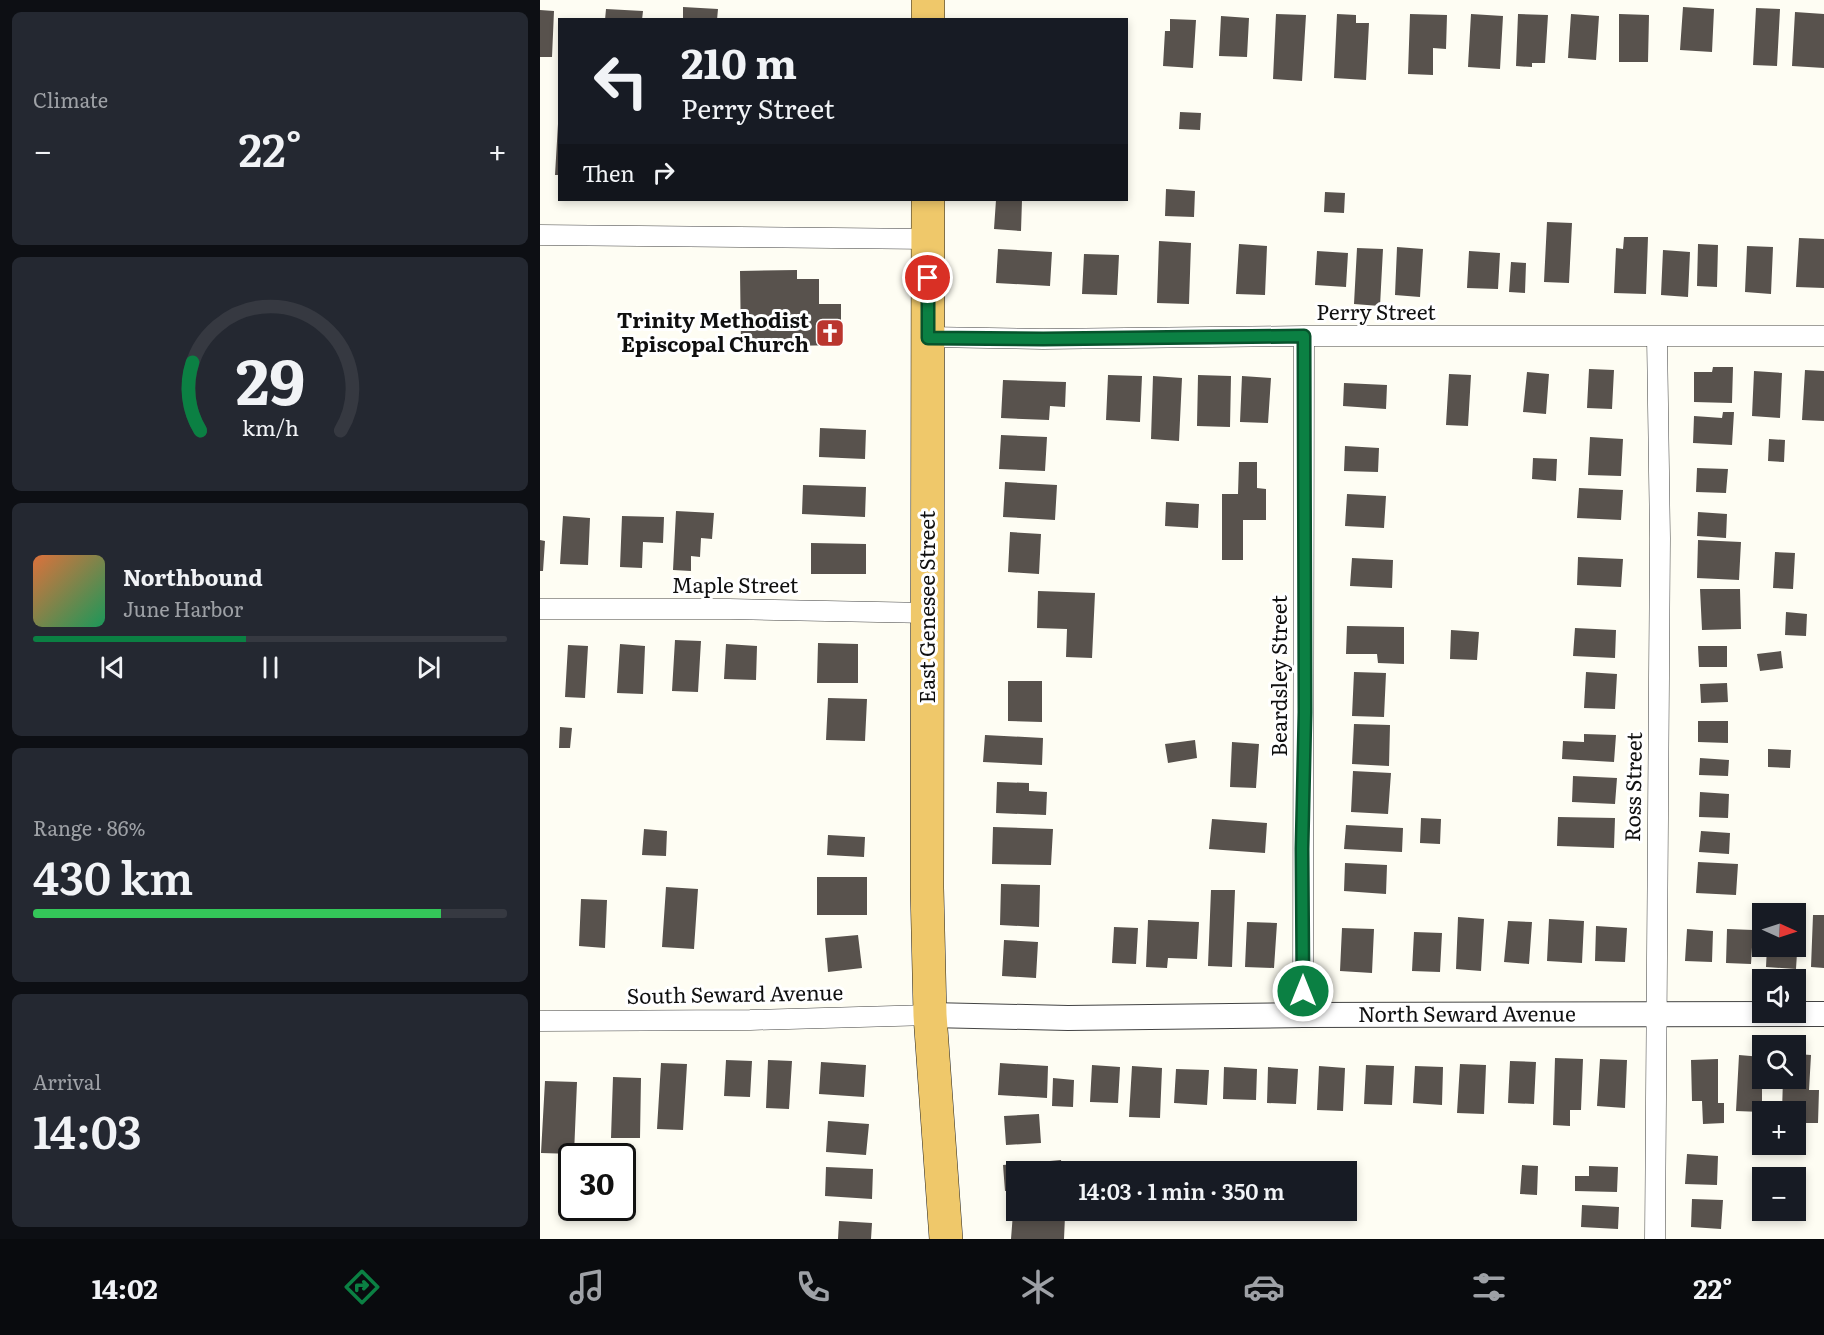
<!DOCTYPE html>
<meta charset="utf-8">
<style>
:root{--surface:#171b24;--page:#242831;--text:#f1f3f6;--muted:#9ea1a6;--line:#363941;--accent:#0b8043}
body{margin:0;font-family:Literata,serif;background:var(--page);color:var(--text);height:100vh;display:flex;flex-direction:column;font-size:22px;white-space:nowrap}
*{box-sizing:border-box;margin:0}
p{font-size:20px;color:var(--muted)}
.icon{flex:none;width:33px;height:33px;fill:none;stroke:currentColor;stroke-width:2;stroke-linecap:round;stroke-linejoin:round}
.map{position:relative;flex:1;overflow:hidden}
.side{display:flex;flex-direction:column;gap:12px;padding:12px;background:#0d0f14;width:540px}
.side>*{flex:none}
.guide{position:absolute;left:18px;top:18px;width:570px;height:183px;border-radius:0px;box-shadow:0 3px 9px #0003;background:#171b24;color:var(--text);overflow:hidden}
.needle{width:39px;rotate:93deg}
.tools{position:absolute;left:1212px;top:903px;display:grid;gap:12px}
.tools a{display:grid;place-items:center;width:54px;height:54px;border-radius:0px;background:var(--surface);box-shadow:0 3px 9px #0003;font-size:30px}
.speed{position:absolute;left:18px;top:1143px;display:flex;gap:12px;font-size:30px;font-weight:700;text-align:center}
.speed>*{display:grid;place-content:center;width:78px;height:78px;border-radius:50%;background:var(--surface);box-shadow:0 3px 9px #0003;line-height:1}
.speed .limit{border:3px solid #111;border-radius:9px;background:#fff;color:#111}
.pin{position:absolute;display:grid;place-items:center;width:51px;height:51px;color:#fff;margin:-26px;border:3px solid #fff;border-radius:50%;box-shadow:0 2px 6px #0007}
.me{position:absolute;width:66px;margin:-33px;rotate:0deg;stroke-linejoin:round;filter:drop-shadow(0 0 4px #0008)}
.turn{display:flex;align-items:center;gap:21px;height:126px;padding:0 24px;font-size:27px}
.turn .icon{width:78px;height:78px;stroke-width:2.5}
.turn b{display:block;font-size:42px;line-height:51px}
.then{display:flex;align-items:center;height:57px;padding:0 24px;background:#0003;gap:12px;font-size:22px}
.big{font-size:45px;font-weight:600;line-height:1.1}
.side .tile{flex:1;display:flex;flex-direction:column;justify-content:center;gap:9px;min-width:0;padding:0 21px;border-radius:9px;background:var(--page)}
.side .dial{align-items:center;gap:0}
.dial svg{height:156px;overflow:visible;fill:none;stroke:var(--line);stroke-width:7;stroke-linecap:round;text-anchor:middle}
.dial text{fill:var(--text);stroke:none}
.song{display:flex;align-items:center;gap:18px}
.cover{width:72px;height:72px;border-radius:9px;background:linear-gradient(135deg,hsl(20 70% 55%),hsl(150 70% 35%))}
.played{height:6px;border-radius:3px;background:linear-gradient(90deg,var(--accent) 45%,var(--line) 45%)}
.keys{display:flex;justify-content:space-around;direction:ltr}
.heat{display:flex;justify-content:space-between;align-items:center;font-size:33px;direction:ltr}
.charge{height:9px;border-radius:4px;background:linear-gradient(90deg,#34c759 86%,var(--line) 0)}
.trip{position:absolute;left:466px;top:1161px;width:351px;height:60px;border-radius:0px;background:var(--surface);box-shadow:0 3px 9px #0003;font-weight:600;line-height:60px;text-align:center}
.tab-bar{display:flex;height:96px;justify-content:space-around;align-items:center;background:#090b0e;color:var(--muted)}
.tab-bar .icon{width:42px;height:42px}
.tab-bar .current{color:var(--accent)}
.tab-bar b{font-size:27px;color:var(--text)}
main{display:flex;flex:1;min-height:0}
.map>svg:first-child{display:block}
.building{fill:#58524d}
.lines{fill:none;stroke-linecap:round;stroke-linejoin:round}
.minor-casing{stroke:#434343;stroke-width:21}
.tertiary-casing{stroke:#434343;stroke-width:26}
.trunk-casing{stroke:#212121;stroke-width:34}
.minor{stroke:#fff;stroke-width:20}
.tertiary{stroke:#fff;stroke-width:24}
.trunk{stroke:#efc86a;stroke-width:33}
.route-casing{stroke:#07532c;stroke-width:15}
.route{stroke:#0b8043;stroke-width:10}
.labels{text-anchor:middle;stroke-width:6;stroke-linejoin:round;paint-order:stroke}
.street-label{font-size:21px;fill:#101010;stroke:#fff}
.poi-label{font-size:21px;font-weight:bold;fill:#101010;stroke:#fff;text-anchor:end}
</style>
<main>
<section class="side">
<div class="tile"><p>Climate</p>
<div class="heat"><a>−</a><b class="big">22°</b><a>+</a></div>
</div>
<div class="tile dial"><svg viewBox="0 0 100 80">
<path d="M14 69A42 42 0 1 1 86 69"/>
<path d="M14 69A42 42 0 0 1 10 34" stroke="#0b8043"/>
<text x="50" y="56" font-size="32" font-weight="700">29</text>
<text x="50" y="72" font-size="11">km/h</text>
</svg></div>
<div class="tile">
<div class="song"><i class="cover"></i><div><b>Northbound</b><p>June Harbor</p></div></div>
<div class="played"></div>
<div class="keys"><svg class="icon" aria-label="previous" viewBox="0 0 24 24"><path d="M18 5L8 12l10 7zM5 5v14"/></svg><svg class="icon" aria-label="pause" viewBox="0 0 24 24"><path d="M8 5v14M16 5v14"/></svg><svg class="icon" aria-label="next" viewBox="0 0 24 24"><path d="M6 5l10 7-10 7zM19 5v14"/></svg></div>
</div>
<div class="tile"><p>Range · 86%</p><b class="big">430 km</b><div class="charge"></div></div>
<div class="tile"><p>Arrival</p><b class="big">14:03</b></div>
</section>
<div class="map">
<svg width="1284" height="1239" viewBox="0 0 1284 1239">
<rect width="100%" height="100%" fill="#fefdf3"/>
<path class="building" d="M143 7 178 9 177 20H143Z
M1143 7 1174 9 1172 52 1140 50Z
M1216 8 1240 9 1237 66 1213 65Z
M66 9 103 11 102 20H65Z
M0 10 14 11 12 57H0Z
M1255 12 1284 14V68L1252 66Z
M736 14 766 15 762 81 733 79Z
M797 14 816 15V23H829L826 80 794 78Z
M870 14 907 15 906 49 893 48V75L868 74Z
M931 14 963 16 960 69 928 67Z
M978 14 1008 15 1005 63H992V67L976 66Z
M1031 14 1059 16 1056 60 1028 58Z
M1079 14 1109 15 1108 62H1079Z
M681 16 709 18 707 57 679 56Z
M630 19 656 20 653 68 623 66 625 31H630Z
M640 112 661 113 660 130 639 129Z
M18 124H20V175H15Z
M626 189 655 191 654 217 625 216Z
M785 192 805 193 804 213 784 212Z
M456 200H482L481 231 454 229Z
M1007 222 1032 223 1029 283 1004 282Z
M1084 237H1108L1106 294 1074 293 1076 248 1083 249Z
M1259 238 1284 239V288L1256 287Z
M619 241 651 243 649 304 617 303Z
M699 244 727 246 725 295 696 294Z
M1158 244 1178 245 1177 287 1157 286Z
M1207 246 1233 247 1231 294 1205 292Z
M857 247 883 249 880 297 855 295Z
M817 248 843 249 840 306 814 304Z
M458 249 512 252 510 286 456 283Z
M1123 250 1150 252 1148 297 1121 295Z
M777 251 808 253 806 287 775 285Z
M929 251 960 253 958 289 927 288Z
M544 254 579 255 577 295 542 294Z
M971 262 986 263 985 293 969 292Z
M257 270V279H279V304H301V345L201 347 200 271Z
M1173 367H1193L1192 403 1154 402V372H1172Z
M1049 369 1074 370 1072 409 1047 408Z
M1265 370 1284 371V421L1262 420Z
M1214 371 1242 373 1240 418 1212 416Z
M987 372 1009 374 1006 414 983 412Z
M909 374 931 375 928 426 906 425Z
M568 375 602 376 600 422 566 420Z
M658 375 691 376 690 427 657 426Z
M613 376 642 378 639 441 611 439Z
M702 376 731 378 728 423 700 422Z
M463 380 526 382 525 407 510 406 509 420 461 418Z
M804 383 847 385 846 409 803 406Z
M1183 412H1194L1192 445 1153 443 1154 416 1182 418Z
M280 428 326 430 325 459 279 457Z
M461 435 507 437 505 471 459 469Z
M1050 437 1083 439 1081 476 1048 475Z
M1229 439 1245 440 1244 462 1228 461Z
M805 446 839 448 838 472 804 471Z
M993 458 1017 459 1016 481 992 479Z
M699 462H717V488L726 489V520H703V560H682V494H698Z
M1157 468 1188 469 1186 493 1156 492Z
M465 482 517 485 515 520 463 517Z
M263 485 326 487 325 517 262 514Z
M1039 488 1083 490 1081 520 1037 518Z
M807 494 846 496 844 528 805 526Z
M626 502 659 504 658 528 625 526Z
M136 511 174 513 172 539 161 538 160 557 151 556V571L133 570Z
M1158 512 1187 514 1186 538 1157 536Z
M23 516 50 518 48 565 20 564Z
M82 516 124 517 123 543 103 542 102 568 80 567Z
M470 532 501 534 499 574 468 572Z
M0 540 5 541 3 571H0Z
M1158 540 1201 542 1199 580 1157 578Z
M271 543 326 544V574H271Z
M1235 552 1255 553 1253 589 1233 588Z
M1038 557 1083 559 1081 587 1037 585Z
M812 558 853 560 852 588 810 586Z
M1160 589H1200L1201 629 1162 630Z
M498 591 555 593 552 658 526 657 527 629 497 628Z
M1246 612 1267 614 1266 636 1245 635Z
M807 626 864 627V664L838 663 837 654H806Z
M1035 628 1076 630 1075 658 1033 656Z
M911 630 939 632 937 660 910 659Z
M135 640 161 641 158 692 132 691Z
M278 643 318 644V683H277Z
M80 644 105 646 103 694 77 693Z
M186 644 217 646 216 680 184 679Z
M28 645 48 646 45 698 25 697Z
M1158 646H1187V667H1159Z
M1241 651 1243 668 1220 671 1217 654Z
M814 672 846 673 844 717 812 716Z
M1046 672 1077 674 1075 709 1044 708Z
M468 681H502V722L468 721Z
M1187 683 1188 702 1161 703 1160 684Z
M288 698 327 699 325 741 286 740Z
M1158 721H1188V743L1158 742Z
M814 724 850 725 849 766 812 764Z
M20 727 32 728 30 748H19Z
M1044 734 1076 735 1074 762 1022 759 1023 741 1044 742Z
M445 735 503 738 502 765 443 762Z
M655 740 657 758 628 763 625 744Z
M692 742 719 744 716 788 690 787Z
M1228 749 1251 750 1250 768 1228 767Z
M1160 758 1189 760 1188 776 1159 775Z
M813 771 851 773 848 814 811 812Z
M1033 776 1077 778 1075 804 1032 802Z
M457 782 489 783V791L507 792 506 815 456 813Z
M1160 792 1189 794 1188 818 1159 817Z
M1018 817 1075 818 1074 848 1017 846Z
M881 818 901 819 900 844 880 843Z
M672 819 727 823 725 853 669 849Z
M806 825 863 828 862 852 804 849Z
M453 827 513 829 511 865 452 864Z
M104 829 127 831 126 856 102 855Z
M1161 831 1190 833 1189 854 1159 852Z
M288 835 325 837 324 857 287 855Z
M1158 862 1198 864 1196 895 1156 893Z
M805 863 847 865 846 894 804 891Z
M277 877H327V915H277Z
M461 884 500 885 499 927 460 925Z
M126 887 158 889 154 949 122 947Z
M671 890H695L692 967 668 966Z
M41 899 67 900 65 948 39 946Z
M1273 915H1284V968L1271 967Z
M918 917 944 919 941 971 916 969Z
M1009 919 1044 921 1042 963 1007 961Z
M608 920 659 922 657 959 628 958 627 968 606 967Z
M1256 920H1259L1256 969 1226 967 1227 946H1256Z
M968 921 992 922 989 964 964 962Z
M707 922 737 923 734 968 705 967Z
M1056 926 1087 928 1085 962 1055 961Z
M574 927 598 928 596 964 572 963Z
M802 928 834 929 832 973 800 971Z
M1147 929 1173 931 1172 962 1145 961Z
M1187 929 1213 930 1211 964 1186 963Z
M874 932 902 933 900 972 872 971Z
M318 935 322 968 288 972 285 938Z
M464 940 498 942 496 978 462 976Z
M1256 1054 1271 1055 1269 1090H1279L1278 1123H1256V1112H1242L1243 1078H1256Z
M1199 1055 1222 1057V1112L1196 1111Z
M1015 1058 1043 1059 1041 1110H1030V1126L1013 1125Z
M1060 1059 1087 1060 1085 1108 1057 1106Z
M1178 1059V1103H1184V1123L1163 1124 1162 1101H1152L1151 1060Z
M186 1060 212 1061 210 1097 184 1096Z
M228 1060 252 1061 249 1109 226 1108Z
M970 1061 996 1062 994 1104 968 1103Z
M281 1062 326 1065 324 1097 279 1094Z
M121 1063 147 1064 143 1130 117 1129Z
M460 1063 508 1066 507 1098 458 1095Z
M920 1064 946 1065 944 1114 917 1113Z
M552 1065 580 1067 578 1103 550 1102Z
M826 1065 854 1066 852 1105 824 1104Z
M592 1066 622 1068 620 1118 589 1117Z
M779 1066 805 1068 803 1111 777 1110Z
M875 1066 903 1067 902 1105 873 1103Z
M684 1067 717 1069 716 1100 683 1099Z
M728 1067 758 1069 756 1104 727 1103Z
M636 1069 669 1070 667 1105 634 1103Z
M73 1077 101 1078 100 1138H71Z
M513 1078 534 1080 533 1107 512 1106Z
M5 1081 37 1082 34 1154 1 1153Z
M499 1114 501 1143 466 1145 464 1116Z
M288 1121 329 1124 326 1155 286 1152Z
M1147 1154 1178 1156 1177 1185 1145 1184Z
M521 1160 523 1172H477V1190L465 1191 463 1165Z
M982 1165 998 1166 997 1195 980 1194Z
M1049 1166 1078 1167 1077 1192 1035 1191V1176H1049Z
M286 1167 333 1169 332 1199 285 1196Z
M1152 1199 1183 1200 1181 1229 1151 1227Z
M1042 1205 1079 1207 1078 1229 1041 1227Z
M473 1213 525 1216 524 1239H471Z
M299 1221 332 1223 331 1239H298Z"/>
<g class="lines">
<g class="minor-casing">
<path id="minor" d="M0 235 388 239
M388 337 503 339 764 336H1284
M0 609H189L389 613
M763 1015 764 336
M0 1021 210 1020 390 1015
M1115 1239 1120 538 1117 337"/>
</g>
<g class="tertiary-casing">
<g id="tertiary">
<path id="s1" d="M390 1015 528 1018 763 1015 1284 1014"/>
</g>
</g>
<g class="trunk-casing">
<path id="trunk" d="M388 20V0
M388 200 387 888 390 1015 406 1239"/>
</g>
<use href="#minor" class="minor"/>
<use href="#tertiary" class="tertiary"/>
<use href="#trunk" class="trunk"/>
</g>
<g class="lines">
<g class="route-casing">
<path id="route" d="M388 278V338L503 339 764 336 765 712 762 849 763 991"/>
</g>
<use href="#route" class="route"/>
</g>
<defs>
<g id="church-square" transform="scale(1.5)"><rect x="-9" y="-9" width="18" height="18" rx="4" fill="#ba362e" stroke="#fff"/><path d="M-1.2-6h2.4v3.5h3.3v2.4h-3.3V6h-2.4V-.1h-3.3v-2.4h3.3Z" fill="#fff"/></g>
</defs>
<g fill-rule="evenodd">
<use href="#church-square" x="290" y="333"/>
</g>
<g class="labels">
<g class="street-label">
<text x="836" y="320">Perry Street</text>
<text x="195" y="593">Maple Street</text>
<text transform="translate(388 607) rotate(-90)" y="7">East Genesee Street</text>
<text transform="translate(740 676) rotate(-90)" y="7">Beardsley Street</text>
<text transform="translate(1094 787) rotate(-89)" y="7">Ross Street</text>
<text transform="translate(195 995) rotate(-1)" y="7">South Seward Avenue</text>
<text dy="7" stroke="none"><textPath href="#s1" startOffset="537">North Seward Avenue</textPath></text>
</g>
<g class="poi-label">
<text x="269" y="328">Trinity Methodist<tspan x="269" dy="24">Episcopal Church</tspan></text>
</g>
</g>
</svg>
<div class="tools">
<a><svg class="needle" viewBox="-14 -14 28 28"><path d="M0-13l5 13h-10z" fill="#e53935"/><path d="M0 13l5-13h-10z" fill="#9ea1a6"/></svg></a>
<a><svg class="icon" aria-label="sound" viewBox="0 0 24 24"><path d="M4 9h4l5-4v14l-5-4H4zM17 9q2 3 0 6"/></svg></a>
<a><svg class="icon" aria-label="search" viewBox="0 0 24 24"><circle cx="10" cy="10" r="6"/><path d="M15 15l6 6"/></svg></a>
<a>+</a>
<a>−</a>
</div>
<div class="speed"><div class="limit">30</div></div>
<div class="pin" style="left:388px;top:278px;background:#d93025"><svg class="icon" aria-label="arrive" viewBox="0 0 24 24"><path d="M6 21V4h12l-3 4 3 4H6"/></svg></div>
<svg class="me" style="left:763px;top:991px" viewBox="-20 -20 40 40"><circle r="17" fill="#0b8043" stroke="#fff" stroke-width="3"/><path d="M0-11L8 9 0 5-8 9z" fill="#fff"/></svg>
<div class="trip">14:03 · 1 min · 350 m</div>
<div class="guide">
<div class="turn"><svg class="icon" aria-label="left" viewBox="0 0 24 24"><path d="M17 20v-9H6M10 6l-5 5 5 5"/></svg><div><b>210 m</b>Perry Street</div></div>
<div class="then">Then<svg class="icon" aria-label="right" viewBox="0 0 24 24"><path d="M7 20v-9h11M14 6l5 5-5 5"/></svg></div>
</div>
</div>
</main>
<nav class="tab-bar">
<b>14:02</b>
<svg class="icon current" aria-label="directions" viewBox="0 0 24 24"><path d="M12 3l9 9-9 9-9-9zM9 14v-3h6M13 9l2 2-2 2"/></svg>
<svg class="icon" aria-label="music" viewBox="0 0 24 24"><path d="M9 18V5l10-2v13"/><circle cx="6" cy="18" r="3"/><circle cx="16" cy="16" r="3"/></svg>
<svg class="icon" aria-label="phone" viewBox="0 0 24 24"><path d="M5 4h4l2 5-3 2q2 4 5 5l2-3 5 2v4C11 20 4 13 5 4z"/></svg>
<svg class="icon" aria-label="climate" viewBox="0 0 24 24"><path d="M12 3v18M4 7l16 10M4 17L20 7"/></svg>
<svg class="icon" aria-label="car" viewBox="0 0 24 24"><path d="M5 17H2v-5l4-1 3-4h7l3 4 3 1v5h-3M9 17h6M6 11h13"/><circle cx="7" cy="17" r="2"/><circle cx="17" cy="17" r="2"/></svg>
<svg class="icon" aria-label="filters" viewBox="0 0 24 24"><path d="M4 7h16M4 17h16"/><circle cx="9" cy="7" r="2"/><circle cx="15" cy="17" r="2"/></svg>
<b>22°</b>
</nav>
